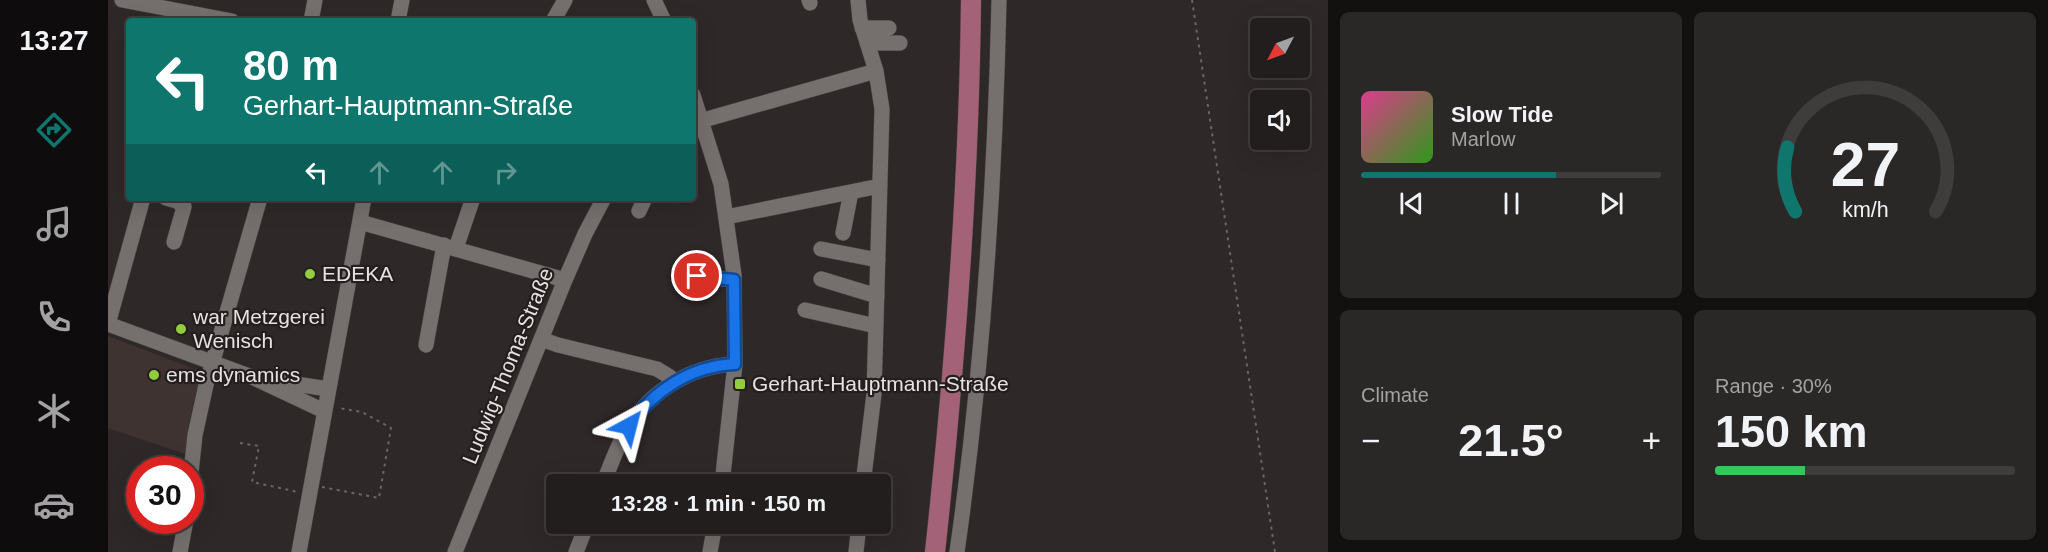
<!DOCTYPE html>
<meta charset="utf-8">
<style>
:root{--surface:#221e1e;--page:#2a2727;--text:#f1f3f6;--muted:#a2a2a4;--line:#3f3c3c;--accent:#0f766e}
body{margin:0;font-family:Arial,sans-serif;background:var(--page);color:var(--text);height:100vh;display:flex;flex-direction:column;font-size:22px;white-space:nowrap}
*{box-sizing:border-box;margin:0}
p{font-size:20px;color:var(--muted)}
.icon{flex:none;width:33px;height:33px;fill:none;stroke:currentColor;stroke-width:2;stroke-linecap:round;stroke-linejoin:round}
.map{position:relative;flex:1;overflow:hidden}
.drawer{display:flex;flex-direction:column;gap:12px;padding:12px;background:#131010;width:720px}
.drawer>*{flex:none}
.hud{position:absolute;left:18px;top:18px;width:570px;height:183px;border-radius:6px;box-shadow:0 6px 24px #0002,0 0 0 2px var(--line);background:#0f766e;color:#fff;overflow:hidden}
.needle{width:39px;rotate:229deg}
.buttons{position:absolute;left:1142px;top:18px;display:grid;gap:12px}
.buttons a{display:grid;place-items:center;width:60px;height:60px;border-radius:6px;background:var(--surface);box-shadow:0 6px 24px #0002,0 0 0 2px var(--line);font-size:30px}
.speed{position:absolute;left:18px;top:456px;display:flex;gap:12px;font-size:30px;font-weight:700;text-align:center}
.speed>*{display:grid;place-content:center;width:78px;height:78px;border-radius:50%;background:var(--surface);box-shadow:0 6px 24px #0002,0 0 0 2px var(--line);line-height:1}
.speed .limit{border:9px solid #d22;background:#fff;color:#111}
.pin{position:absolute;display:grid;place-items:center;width:51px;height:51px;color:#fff;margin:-26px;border:3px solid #fff;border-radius:50%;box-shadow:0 2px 6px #0007}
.me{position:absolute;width:66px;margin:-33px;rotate:38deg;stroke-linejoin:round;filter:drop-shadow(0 0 4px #0008)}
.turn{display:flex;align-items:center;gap:21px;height:126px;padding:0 18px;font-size:27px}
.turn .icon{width:78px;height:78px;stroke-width:2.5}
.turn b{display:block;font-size:42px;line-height:51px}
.lanes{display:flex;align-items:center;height:57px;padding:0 18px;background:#0003;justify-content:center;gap:30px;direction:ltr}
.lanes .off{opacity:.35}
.big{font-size:45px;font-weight:700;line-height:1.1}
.drawer .card{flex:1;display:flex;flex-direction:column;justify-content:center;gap:9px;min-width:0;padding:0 21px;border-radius:9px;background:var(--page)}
.drawer .dial{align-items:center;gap:0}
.dial svg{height:156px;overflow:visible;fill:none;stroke:var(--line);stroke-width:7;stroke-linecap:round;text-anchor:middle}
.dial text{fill:var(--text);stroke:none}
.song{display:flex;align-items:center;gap:18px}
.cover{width:72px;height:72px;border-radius:9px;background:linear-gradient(135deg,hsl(330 70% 55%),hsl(110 70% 35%))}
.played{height:6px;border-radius:3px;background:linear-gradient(90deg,var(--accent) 65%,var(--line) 65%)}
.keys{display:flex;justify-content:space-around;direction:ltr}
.heat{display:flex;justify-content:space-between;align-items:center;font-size:33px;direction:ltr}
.charge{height:9px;border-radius:4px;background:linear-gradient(90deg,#34c759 30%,var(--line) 0)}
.drawer .tiles{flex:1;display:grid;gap:12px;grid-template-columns:repeat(2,1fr)}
.trip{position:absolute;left:438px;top:474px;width:345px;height:60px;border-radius:6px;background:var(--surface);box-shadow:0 6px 24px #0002,0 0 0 2px var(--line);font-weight:700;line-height:60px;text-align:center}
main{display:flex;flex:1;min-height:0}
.menu{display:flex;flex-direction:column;width:108px;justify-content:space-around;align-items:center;background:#0e0c0c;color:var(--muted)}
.menu .icon{width:42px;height:42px}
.menu .current{color:var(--accent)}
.menu b{font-size:27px;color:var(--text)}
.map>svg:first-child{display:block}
.built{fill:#3f3332}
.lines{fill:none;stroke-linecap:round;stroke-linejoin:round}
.minor-casing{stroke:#484343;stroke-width:16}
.major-casing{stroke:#484343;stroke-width:21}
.path{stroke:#6b6565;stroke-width:2;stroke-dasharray:3 4.5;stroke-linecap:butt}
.minor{stroke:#756f6e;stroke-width:15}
.major{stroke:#a46278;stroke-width:20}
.route-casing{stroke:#114b97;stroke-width:15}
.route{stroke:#1a73e8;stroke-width:10}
.poi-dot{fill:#92cd3f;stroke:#241e1e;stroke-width:2}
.labels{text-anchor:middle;stroke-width:4.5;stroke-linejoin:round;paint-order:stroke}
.poi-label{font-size:21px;fill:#e6e2e2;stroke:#241e1e;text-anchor:start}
.street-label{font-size:21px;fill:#e6e2e2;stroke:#241e1e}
</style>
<main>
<nav class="menu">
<b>13:27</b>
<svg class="icon current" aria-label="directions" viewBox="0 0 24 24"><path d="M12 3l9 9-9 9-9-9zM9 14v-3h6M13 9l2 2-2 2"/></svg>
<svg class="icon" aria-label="music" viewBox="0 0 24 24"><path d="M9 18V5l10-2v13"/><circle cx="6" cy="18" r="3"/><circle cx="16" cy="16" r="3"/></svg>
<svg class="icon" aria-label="phone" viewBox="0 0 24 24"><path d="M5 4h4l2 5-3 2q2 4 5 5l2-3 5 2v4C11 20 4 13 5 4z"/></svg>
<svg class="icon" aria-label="climate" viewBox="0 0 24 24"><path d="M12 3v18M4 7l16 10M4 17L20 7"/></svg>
<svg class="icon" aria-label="car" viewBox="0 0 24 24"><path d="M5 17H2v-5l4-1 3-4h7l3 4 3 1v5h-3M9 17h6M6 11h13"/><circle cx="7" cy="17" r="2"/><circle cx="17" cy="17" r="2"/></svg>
</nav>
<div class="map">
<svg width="1220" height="552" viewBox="0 0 1220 552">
<rect width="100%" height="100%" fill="#2e2828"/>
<path class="built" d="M0 336 89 370 92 376 81 423 77 454 0 428Z"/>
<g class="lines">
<g class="minor-casing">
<path id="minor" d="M14 0 124 21
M546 0 556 21
M701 0 702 3
M750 0 752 20 768 71 774 109 766 394 755 484
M203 21 207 0
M290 21 294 0
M445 21 457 0
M754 28H781
M759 43H792
M585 95 613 184 626 275 627 364 614 484
M585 123 768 71
M58 198 69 201 76 207 66 242
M531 211 537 198
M618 217 772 186
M252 222 457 280
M735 233 743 192
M348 248 365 198
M713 249 770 260
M589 276 626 280
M713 279 769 296
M697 310 768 326
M0 324 144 377 216 411
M0 324 35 198
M433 339 450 345 549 369 562 377 566 382
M318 345 336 245
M162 380 220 389
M82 482 87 435 98 385 152 198
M495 484C501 469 507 452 515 437 536 395 580 366 627 364
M72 552 78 520
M191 552 256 198
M347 552 457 280 477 234 496 198
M468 552 479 524
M602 552 607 524
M748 552 751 524
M849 552C875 369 887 184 891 0"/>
</g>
<g class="major-casing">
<path id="major" d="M827 552C847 369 861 185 863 0"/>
</g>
<path class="path" d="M1084 0 1167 552
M132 443 151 446 144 482 186 491 190 494
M214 487 271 498 283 428 254 412 230 408"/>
<use href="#minor" class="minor"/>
<use href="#major" class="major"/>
</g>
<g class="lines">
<g class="route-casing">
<path id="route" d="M521 426C546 390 583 366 627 364L626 280 589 276"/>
</g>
<use href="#route" class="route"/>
</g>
<g class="poi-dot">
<circle cx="202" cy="274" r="6"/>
<circle cx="73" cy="329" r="6"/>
<circle cx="46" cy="375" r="6"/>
<rect x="626" y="378" width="12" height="12" rx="3"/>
</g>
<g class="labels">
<g class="poi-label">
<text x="214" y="281">EDEKA</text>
<text x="85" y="324">war Metzgerei<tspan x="85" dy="24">Wenisch</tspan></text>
<text x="58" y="382">ems dynamics</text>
<text x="644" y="391">Gerhart-Hauptmann-Straße</text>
</g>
<g class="street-label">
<text transform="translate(400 366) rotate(-68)" y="7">Ludwig-Thoma-Straße</text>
</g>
</g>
</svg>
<div class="buttons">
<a><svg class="needle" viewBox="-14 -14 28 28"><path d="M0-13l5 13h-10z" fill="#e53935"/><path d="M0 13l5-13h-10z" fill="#a2a2a4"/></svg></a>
<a><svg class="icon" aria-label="sound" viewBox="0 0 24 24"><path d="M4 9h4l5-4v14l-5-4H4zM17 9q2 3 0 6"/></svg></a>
</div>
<div class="speed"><div class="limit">30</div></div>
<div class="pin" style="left:589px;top:276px;background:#d93025"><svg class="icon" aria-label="arrive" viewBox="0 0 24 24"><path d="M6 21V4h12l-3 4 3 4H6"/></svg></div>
<svg class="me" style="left:521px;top:426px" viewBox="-20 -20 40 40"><path d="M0-17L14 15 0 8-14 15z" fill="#1a73e8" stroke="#fff" stroke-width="4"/></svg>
<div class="trip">13:28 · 1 min · 150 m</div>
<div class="hud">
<div class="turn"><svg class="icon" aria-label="left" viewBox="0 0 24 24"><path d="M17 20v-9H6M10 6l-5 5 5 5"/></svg><div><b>80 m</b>Gerhart-Hauptmann-Straße</div></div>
<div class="lanes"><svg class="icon" aria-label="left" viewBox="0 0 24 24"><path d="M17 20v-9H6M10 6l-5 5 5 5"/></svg><svg class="icon off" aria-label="ahead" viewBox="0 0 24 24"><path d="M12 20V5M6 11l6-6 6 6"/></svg><svg class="icon off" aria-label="ahead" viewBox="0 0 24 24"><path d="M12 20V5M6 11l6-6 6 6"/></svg><svg class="icon off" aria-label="right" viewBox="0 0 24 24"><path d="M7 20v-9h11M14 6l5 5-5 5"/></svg></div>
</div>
</div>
<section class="drawer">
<div class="tiles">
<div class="card">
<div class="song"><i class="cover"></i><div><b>Slow Tide</b><p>Marlow</p></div></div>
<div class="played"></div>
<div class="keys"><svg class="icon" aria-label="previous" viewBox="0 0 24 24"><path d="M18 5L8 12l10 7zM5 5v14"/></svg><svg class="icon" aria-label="pause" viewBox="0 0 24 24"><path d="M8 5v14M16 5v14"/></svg><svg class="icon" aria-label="next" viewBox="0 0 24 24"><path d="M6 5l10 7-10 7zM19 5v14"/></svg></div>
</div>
<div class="card dial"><svg viewBox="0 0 100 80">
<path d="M14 69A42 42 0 1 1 86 69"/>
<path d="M14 69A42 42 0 0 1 10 36" stroke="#0f766e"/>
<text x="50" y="56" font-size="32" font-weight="700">27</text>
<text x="50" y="72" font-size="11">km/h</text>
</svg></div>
<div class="card"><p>Climate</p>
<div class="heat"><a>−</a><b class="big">21.5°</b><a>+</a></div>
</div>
<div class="card"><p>Range · 30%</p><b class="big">150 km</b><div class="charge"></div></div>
</div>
</section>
</main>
